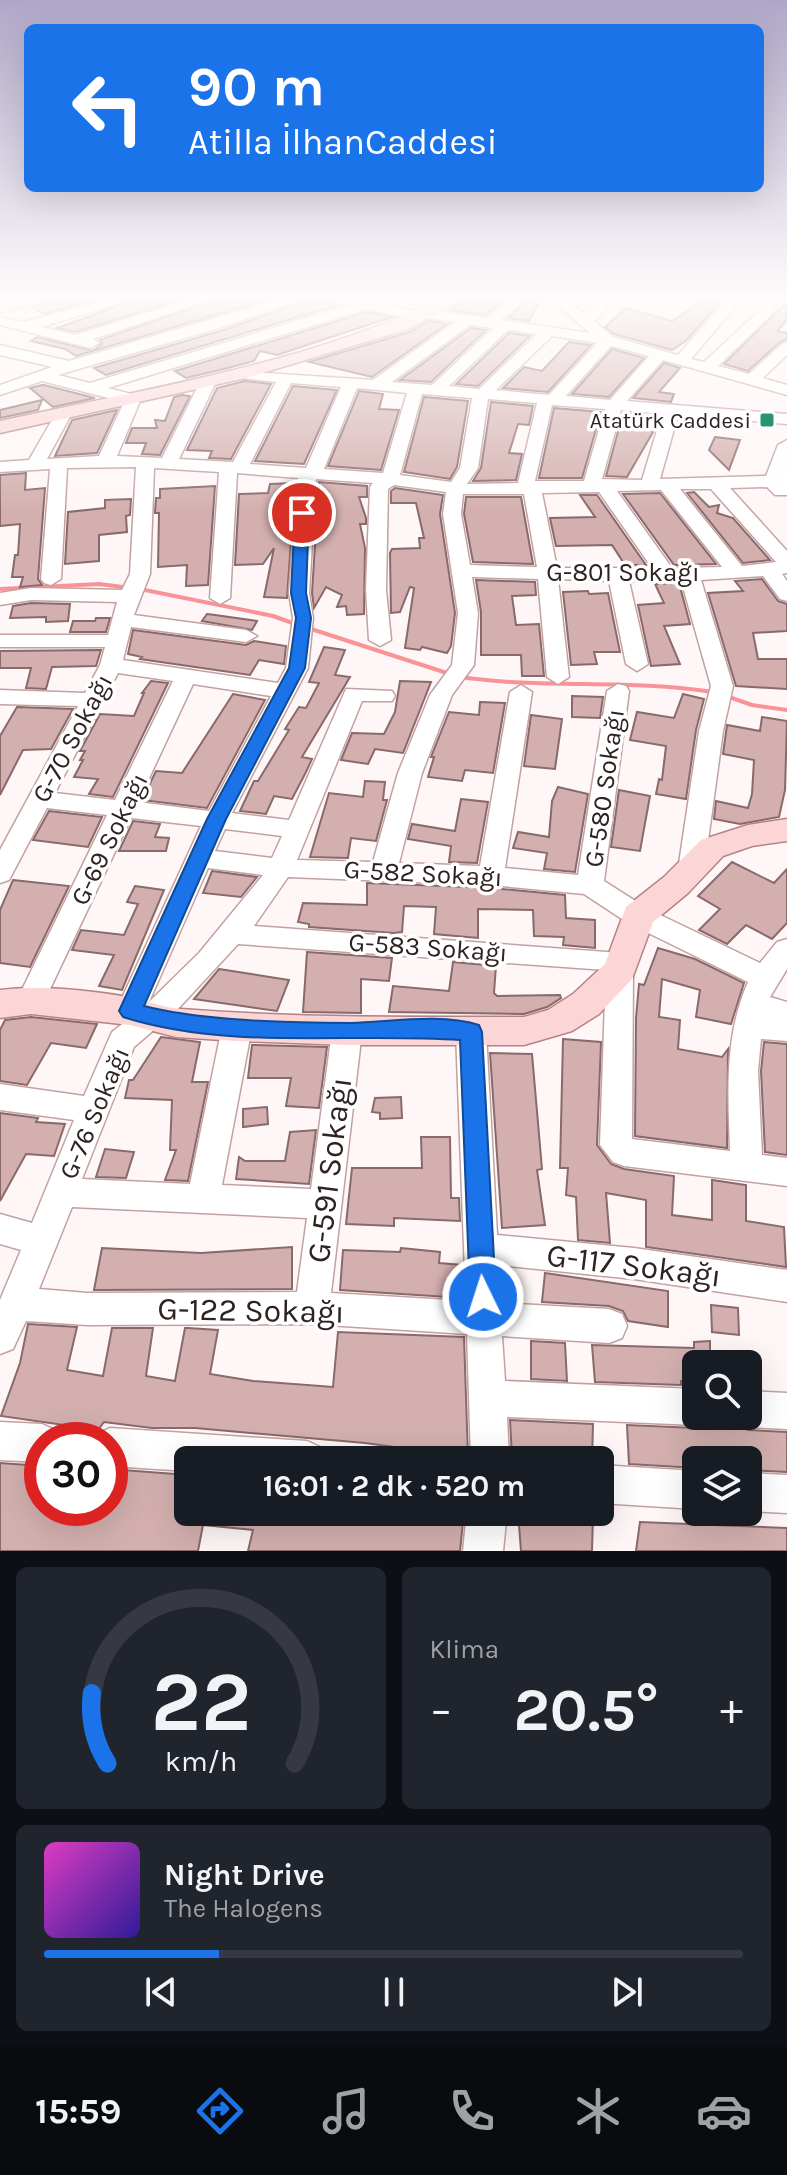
<!DOCTYPE html>
<html lang="tr">
<meta charset="utf-8">
<style>
:root{--surface:#171b24;--page:#20242c;--text:#f1f3f6;--muted:#9ea1a6;--line:#363941;--accent:#1a73e8}
body{margin:0;font-family:Karla,sans-serif;background:var(--page);color:var(--text);height:100vh;display:flex;flex-direction:column;font-size:30px;white-space:nowrap}
*{box-sizing:border-box;margin:0}
p{font-size:26px;color:var(--muted)}
.icon{flex:none;width:44px;height:44px;fill:none;stroke:currentColor;stroke-width:2;stroke-linecap:round;stroke-linejoin:round}
.map{position:relative;height:1551px;overflow:hidden}
.panel{display:flex;flex-direction:column;gap:16px;padding:16px;background:#0d0f14;flex:1}
.panel>*{flex:none}
.banner{position:absolute;left:24px;top:24px;width:740px;height:168px;border-radius:12px;box-shadow:0 8px 32px #0002;background:#1a73e8;color:#fff;overflow:hidden}
.fabs{position:absolute;left:682px;top:1350px;display:grid;gap:16px}
.fabs a{display:grid;place-items:center;width:80px;height:80px;border-radius:12px;background:var(--surface);box-shadow:0 8px 32px #0002;font-size:40px}
.speed{position:absolute;left:24px;top:1422px;display:flex;gap:16px;font-size:40px;font-weight:700;text-align:center}
.speed>*{display:grid;place-content:center;width:104px;height:104px;border-radius:50%;background:var(--surface);box-shadow:0 8px 32px #0002;line-height:1}
.speed .limit{border:12px solid #d22;background:#fff;color:#111}
.pin{position:absolute;display:grid;place-items:center;width:68px;height:68px;color:#fff;margin:-34px;border:4px solid #fff;border-radius:50%;box-shadow:0 2px 8px #0007}
.me{position:absolute;width:88px;margin:-44px;rotate:356deg;stroke-linejoin:round;filter:drop-shadow(0 0 6px #0008)}
.turn{display:flex;align-items:center;gap:28px;height:168px;padding:0 32px;font-size:36px}
.turn .icon{width:104px;height:104px;stroke-width:2.5}
.turn b{display:block;font-size:56px;line-height:68px}
.big{font-size:60px;font-weight:700;line-height:1.1}
.panel .card{flex:1;display:flex;flex-direction:column;justify-content:center;gap:12px;min-width:0;padding:0 28px;border-radius:12px;background:var(--page)}
.panel .dial{align-items:center;gap:0}
.dial svg{height:208px;overflow:visible;fill:none;stroke:var(--line);stroke-width:7;stroke-linecap:round;text-anchor:middle}
.dial text{fill:var(--text);stroke:none}
.song{display:flex;align-items:center;gap:24px}
.cover{width:96px;height:96px;border-radius:12px;background:linear-gradient(135deg,hsl(310 70% 55%),hsl(250 70% 35%))}
.played{height:8px;border-radius:4px;background:linear-gradient(90deg,var(--accent) 25%,var(--line) 25%)}
.keys{display:flex;justify-content:space-around;direction:ltr}
.heat{display:flex;justify-content:space-between;align-items:center;font-size:44px;direction:ltr}
.panel .tiles{flex:1;display:grid;gap:16px;grid-template-columns:1fr 1fr}
.card:last-child{grid-column:span 2}
.trip{position:absolute;left:174px;top:1446px;width:440px;height:80px;border-radius:12px;background:var(--surface);box-shadow:0 8px 32px #0002;font-weight:700;line-height:80px;text-align:center}
.dock{display:flex;height:128px;justify-content:space-around;align-items:center;background:#090b0e;color:var(--muted)}
.dock .icon{width:56px;height:56px}
.dock .selected{color:var(--accent)}
.dock b{font-size:36px;color:var(--text)}
.map>svg:first-child{display:block}
.lines{fill:none;stroke-linecap:round;stroke-linejoin:round}
.stream{stroke:#f99397;stroke-width:4}
.building{fill:#d3b0af;stroke:#89696a;stroke-width:2}
.minor-casing{stroke:#c4a1a1;stroke-width:3}
.major-casing{stroke:#b38485;stroke-width:3}
.minor{fill:#fff;fill-rule:evenodd}
.major{fill:#fcd5d6;fill-rule:evenodd}
.route{fill:#1a73e8;stroke:#114b97;stroke-width:2}
.poi-dot{fill:#289473;stroke:#fff;stroke-width:3}
.labels{text-anchor:middle;stroke-width:7;stroke-linejoin:round;paint-order:stroke}
.far-poi-label{font-size:22px;fill:#2f2222;stroke:#fff;text-anchor:end}
.street-label{font-size:26px;fill:#2f2222;stroke:#fff}
.near-street-label{font-size:32px;fill:#2f2222;stroke:#fff}
</style>
<div class="map">
<svg width="787" height="1551" viewBox="0 0 787 1551">
<rect width="100%" height="100%" fill="#fff7f7"/>
<g class="lines">
<path class="stream" d="M0 589 99 584 131 588
M140 589 273 616 298 625
M308 628 450 674
M460 677C544 689 629 679 713 692
M726 696 752 705 787 710"/>
</g>
<path class="building" d="M65 295H113L44 314 33 307Z
M148 295H195L75 332 57 328Z
M228 295H283L76 356 65 349 31 341 37 337 93 351 102 344 100 340Z
M474 295H511L485 315 450 310Z
M534 295H543L529 321 508 318Z
M316 297 319 301 338 305 106 375 94 368 227 329Z
M708 298 721 301 686 341 672 350 614 334 605 327 626 308 672 321Z
M787 302V320L777 331 787 333V339L780 342 748 371 724 364Z
M367 312 392 317 277 355 260 351 254 361 228 368 186 378 175 371Z
M429 321 447 324 372 377 309 362 410 332Z
M471 328 486 330 431 382 400 380Z
M509 333 530 336 478 386 456 384Z
M569 342 591 345 548 392 503 388 524 367 542 371Z
M612 349 644 358 609 397 572 394Z
M664 363 680 368 659 392 674 394 671 402 633 398Z
M245 381 271 384 231 459 209 458 212 451 187 450 217 388Z
M42 385H44L95 398 53 407 30 388Z
M293 386 337 390 304 464 255 461Z
M359 391 383 394 379 409 399 410 381 470 328 466Z
M182 395 190 396 160 455 142 454 146 443H126L132 428H157L155 420 165 421 174 397Z
M424 397 468 401 457 467 450 479 404 472Z
M42 400 38 410 0 418V410Z
M491 402 533 406 529 425 518 424 509 453 522 454 516 480 473 481 481 468Z
M554 408 601 412 582 478H539Z
M117 410 97 453 55 456 72 420Z
M623 413 658 417 653 432 627 477 606 476Z
M715 437 740 440 729 470 709 450Z
M26 473 25 490 45 488 38 579 42 585 20 587 23 577H12L15 555H18L20 524 0 526V475Z
M319 482 367 486V497H359L366 518V524H360L365 548 364 614 347 615 346 606 337 607 342 595 326 587 314 608 312 593Z
M295 483 287 598 264 597 274 548 263 564 235 565 239 494 268 493 270 484Z
M215 486 208 585 186 586 187 565 158 567 159 513H155L156 498H160V489Z
M395 488 443 495 440 514 455 613 451 646 447 653 422 647 420 650 405 648 414 588 410 587 400 612 391 613 390 553 392 549 420 548 419 538H424L416 503H391V491Z
M694 492 709 507 719 505 717 513 733 518 770 560 743 563 687 493Z
M660 493 716 564 674 565 623 494Z
M580 495H597L646 565H625L612 545 556 546 550 518 595 517Z
M466 497H521L533 564 473 562 464 514Z
M131 499 130 515 126 516 127 532 99 535V561L65 564 68 512 105 508V500Z
M762 579 778 601 787 604V631L753 633 758 659H787V689L736 686 708 593 743 591 735 581Z
M476 580 535 582 536 595 512 596 516 625 539 624 544 676H522L521 655H481V612Z
M679 583 690 624 664 626 680 664 651 666 638 605 664 603 655 584Z
M588 591 589 594 608 593 620 652H594L597 664 571 665 563 592Z
M31 603 70 604 68 621 46 622V617L10 618 13 606Z
M207 614 215 615 257 621 252 630 202 621Z
M96 618H110L106 632H70L73 621H95Z
M133 630 246 645 254 641 286 646 284 664 259 660 250 675 140 659 142 657 128 654Z
M324 647 345 650 335 675 350 677 302 757 312 759 306 772 292 799 274 796 266 814 240 811 254 781H258L289 730 285 729 299 707 306 708 319 683 309 682Z
M101 650 96 666 52 667 46 689 26 688 31 668H0V651Z
M151 681 168 683 113 797 89 794 98 779 74 777 83 760H80L85 751H80L100 714 134 716 144 693H142Z
M400 681 431 682 403 753 375 749 368 764 341 760 352 733 384 734 395 712Z
M233 694 265 700 207 808 142 800 156 771 182 773Z
M683 694 704 699 696 730 686 799 656 794 659 779 662 780 666 746 630 740 637 712 674 718Z
M572 696 603 697 600 718 572 717Z
M480 702 505 703 493 773 465 770 462 781 428 777 434 757H431L449 712 479 715Z
M17 707 73 709 51 749 23 750 0 795V736Z
M531 715 562 719 555 769 524 766Z
M762 717 787 721 785 790 779 817 740 824 714 819 716 801 748 808 752 794 754 760 723 754 727 725 760 731Z
M365 781 385 782 383 800H387L376 841 351 838 348 858 310 857 329 793 363 797Z
M558 787 588 794 575 872 544 869 547 853 513 848 518 832 549 837 552 801Z
M619 790 650 796 640 851 611 847Z
M461 799 488 802 477 863 449 862 451 846 408 839 412 824 455 831Z
M49 811 102 817 88 847 33 840Z
M133 821 160 824 155 837 169 838 166 851H119Z
M732 862 774 883 787 869V923L772 939 746 925 727 944 699 930 720 909 698 896Z
M212 871 257 877 241 897 203 893Z
M13 880 69 886 30 967 0 963V910Z
M367 883 491 888 565 895 566 918 595 920V948L563 945 564 937 534 936 533 910 478 909V938L434 934 436 907 404 906 402 932 394 933 309 927V924L298 922 303 903 367 905Z
M135 886 164 890 122 990 99 986 114 955 72 950 81 930 124 935 138 904 127 902Z
M658 948 695 959 744 983 731 1024 696 1017 700 990 662 979 659 1017 680 1020 678 1049 722 1057 728 1049 727 1148 635 1136 636 1018 639 984 644 985Z
M307 952 392 958 389 981 361 979V1013L303 1012Z
M453 962 496 966 494 993 497 996 560 995 561 998 547 1007 524 1014 389 1012 393 986 449 991Z
M219 969 289 980 277 1011 194 999Z
M31 1017 97 1024 86 1048 51 1043 27 1085 0 1081V1030L5 1020Z
M161 1037 200 1042 192 1082H208L188 1181 165 1180 176 1150H170L172 1100 125 1098 129 1080H133Z
M563 1039 601 1042 597 1145 611 1164 624 1169 674 1176 672 1215 712 1220V1180L746 1185V1221L784 1227 786 1267 646 1247V1200L606 1193 610 1243 578 1240 576 1197 566 1195 568 1168H560Z
M764 1042 787 1044V1155L765 1152 761 1071Z
M252 1045 327 1047 319 1108 286 1106 291 1078H248Z
M490 1053 532 1054 542 1169 537 1170 545 1225 502 1228Z
M401 1097 402 1118 380 1119V1113L372 1112 375 1098Z
M267 1107 268 1124 243 1127V1109Z
M0 1113 38 1118 36 1122 65 1124 54 1156 26 1154 0 1201Z
M316 1130 309 1184 236 1179 239 1157 245 1161H285L290 1132Z
M421 1137H450L451 1198H459L460 1221 394 1218V1226L346 1224 352 1168H422Z
M105 1149 134 1152 126 1178 96 1177Z
M292 1247V1289L94 1290 102 1248 201 1253Z
M401 1248 440 1252 439 1263 462 1265 463 1298 340 1290 343 1250 400 1252Z
M545 1273 668 1291V1327L628 1321 623 1311 609 1306 542 1302Z
M711 1305 738 1308 739 1335 712 1332Z
M28 1324 77 1327 67 1370 103 1376 112 1328H153L146 1376 175 1381 185 1328H188L218 1330 210 1374 253 1381 333 1387 338 1332 464 1337 468 1457 365 1443 195 1428H152L104 1422 98 1430 1 1416 20 1363Z
M531 1341 565 1343 567 1381 531 1379Z
M710 1341V1364H696V1384L681 1381V1385L595 1382 592 1345 694 1348V1342Z
M510 1420 593 1424 592 1460 512 1457Z
M710 1423 733 1424 748 1430 787 1432V1472L748 1470V1460H696V1468L629 1464 627 1425 696 1428Z
M0 1463 42 1466V1508H110V1469L188 1475V1512H464L460 1551H248L253 1530 203 1525 198 1551H0Z
M518 1512 593 1516 592 1551H521Z
M640 1522 787 1528V1551H636Z"/>
<g class="lines">
<g class="minor-casing">
<path id="minor" d="M39 295H62L0 313V305Z
M123 295H145L42 327 75 335 204 295H225L93 339 99 343 91 348 0 325V317L24 322Z
M293 295H313L226 326 58 375 90 383 350 305 320 298 318 295H343L421 312 427 310 486 318 516 295H531L501 320 590 333 546 295H561L585 314 605 295H620L594 321 613 337 678 355 731 295H745L691 359 704 362 758 312 770 295H784L768 318 718 366 749 374 782 344 787 342V355L763 378 787 385V395L663 360 627 401 787 414V424L678 415 660 479 766 476 778 445 787 440V495H775L767 487 730 488 787 551V573L782 574 787 581V601L780 599 763 576 701 580 733 686 723 731 704 870 700 876 691 879 682 876 678 870 699 731 711 686 681 580 629 581 648 664 637 671 626 664 609 581 558 579 569 677 558 684 547 677 538 579 472 577 478 613 474 665 452 695 422 773 399 863 480 866 510 692 521 685 532 692 505 868 578 875 607 691 618 684 626 686 629 691 604 881 648 909 760 963 777 942 787 939V969L770 997 787 1002V1041L761 1039 758 1071 762 1155 787 1158V1186L624 1166 613 1162 600 1145 606 970 238 944 177 1010 134 1047 82 1179 190 1184 222 1027 227 1019 237 1016 247 1019 252 1027 222 1185 311 1189 332 1031 337 1023 347 1020 357 1023 362 1031 331 1293 466 1301 456 1032 461 1024 471 1021 481 1024 486 1032 497 1235 634 1248 787 1270V1302L634 1279 498 1265 500 1303 609 1309 622 1314 627 1326 622 1338 609 1343 502 1336 505 1381 696 1389V1416H711L709 1420 696 1425 507 1417 509 1460H471L467 1334 312 1324 87 1325 26 1321 13 1349 0 1354V1300L21 1250 0 1244V1214L32 1223 74 1120 0 1110V1084L84 1096 112 1032 126 1021 120 1019 116 1011 201 826 131 818 41 1008 31 1011 21 1008 17 1000 107 815 47 808 9 880 0 883V850L78 706 0 704V690L85 693 100 665 105 647H0V635H108L117 602 31 600 0 605V593L31 588 122 590 130 574 136 467 67 468 61 579 51 585 44 583 41 579 50 469 0 472V462L29 460 56 413 64 408 72 413 47 459 99 456 124 402 42 381 0 395V385L52 367 0 355V345L69 361ZM367 309 421 320 427 318 455 322 373 380 233 371V377L276 382 233 462 179 459 216 382 208 377 200 382 162 458 117 456 141 399 139 396 108 388ZM470 325 493 328 432 385 392 382ZM508 330 537 334 479 389 449 386ZM552 336 597 343 549 395 496 390ZM611 346 649 356 610 400 566 396ZM291 383 341 387 306 468 250 464ZM357 388 407 393 383 473 324 469ZM422 394 472 398 460 468 451 482 400 475ZM488 399 537 403 518 483 467 484 478 468ZM552 405 605 409 584 481H535ZM621 410 662 414 642 480 602 479ZM154 468 219 472 210 598 220 604 230 598 237 473 298 478 289 593 293 618 286 668 278 683 123 660 131 627 246 642 257 636 246 630 134 615 150 574ZM316 479 373 483 370 487 366 590 369 640 380 646 391 640 386 590 388 489 394 485 446 492 443 514 458 613 452 665 430 695 398 773 373 862 297 860 362 701H392L395 696 392 691 346 689 289 820 232 813 308 668 313 618 309 593ZM680 489H711L776 562 742 566ZM661 490 722 567 672 568 617 491ZM599 492 652 568H557L542 493ZM463 494H524L537 567 470 565 461 514ZM118 673 173 681 115 800 55 793ZM193 684 271 696 209 811 138 802ZM225 829 282 836 272 858 215 851ZM208 868 263 875 199 953 149 1002ZM288 877 491 885 584 894 628 923 748 982C724 1036 728 1093 730 1151L632 1139 633 969 638 961 634 954 254 926ZM72 1207 307 1218 297 1292 87 1293 39 1289Z
M748 1391 787 1393V1429L748 1427 735 1422 732 1416H748Z
M0 1422 42 1424 55 1430 60 1440H42V1462L0 1460Z
M110 1428 307 1441 320 1447 326 1460H188V1471L110 1466V1440H94L97 1434Z
M600 1465 696 1471V1509L600 1503Z
M748 1473 787 1475V1513L748 1511Z
M467 1512H507L503 1551H463Z"/>
</g>
<g class="major-casing">
<path id="major" d="M449 295H471L409 329 246 378 0 433V421C149 388 312 363 449 295Z
M787 819V841L752 846 723 856 688 893 653 922 632 979 599 1014 572 1031 524 1045H347L237 1041 176 1037 130 1025 31 1014 0 1018V990C42 985 86 990 128 997 146 1000 163 1008 181 1009 295 1018 410 1017 524 1017L548 1010 573 994 605 964 626 907 664 877 701 840 748 825Z"/>
</g>
<use href="#minor" class="minor"/>
<use href="#major" class="major"/>
</g>
<linearGradient id="sky" x2="0" y2="1"><stop stop-color="#afa7c8"/><stop offset="0.58" stop-color="#fffbfb"/><stop offset="1" stop-color="#fffbfb" stop-opacity="0"/></linearGradient>
<rect width="787" height="512" fill="url(#sky)"/>
<path class="route" d="M302 509 309 513 306 593 311 618 305 668 226 819 144 1006C202 1021 289 1023 351 1023 391 1022 440 1013 479 1025L482 1032 496 1297 493 1305 483 1309 474 1305 470 1297 460 1040C348 1032 231 1051 123 1017L119 1011 207 819 289 668 296 618 291 593 295 513Z"/>
<rect class="poi-dot" x="759" y="412" width="16" height="16" rx="4"/>
<g class="labels">
<g class="far-poi-label">
<text x="751" y="428">Atatürk Caddesi</text>
</g>
<g class="street-label">
<text x="623" y="581">G-801 Sokağı</text>
<text transform="translate(72 738) rotate(-62)" y="9">G-70 Sokağı</text>
<text transform="translate(604 788) rotate(-82)" y="9">G-580 Sokağı</text>
<text transform="translate(109 839) rotate(-64)" y="9">G-69 Sokağı</text>
<text transform="translate(423 873) rotate(3)" y="9">G-582 Sokağı</text>
<text transform="translate(428 947) rotate(4)" y="9">G-583 Sokağı</text>
<text transform="translate(94 1113) rotate(-67)" y="9">G-76 Sokağı</text>
</g>
<g class="near-street-label">
<text transform="translate(329 1170) rotate(-83)" y="11">G-591 Sokağı</text>
<text transform="translate(634 1265) rotate(7)" y="11">G-117 Sokağı</text>
<text transform="translate(251 1310) rotate(1)" y="11">G-122 Sokağı</text>
</g>
</g>
</svg>
<div class="fabs">
<a><svg class="icon" aria-label="search" viewBox="0 0 24 24"><circle cx="10" cy="10" r="6"/><path d="M15 15l6 6"/></svg></a>
<a><svg class="icon" aria-label="layers" viewBox="0 0 24 24"><path d="M12 4l9 5-9 5-9-5zM3 14l9 5 9-5"/></svg></a>
</div>
<div class="speed"><div class="limit">30</div></div>
<div class="pin" style="left:302px;top:513px;background:#d93025"><svg class="icon" aria-label="arrive" viewBox="0 0 24 24"><path d="M6 21V4h12l-3 4 3 4H6"/></svg></div>
<svg class="me" style="left:483px;top:1297px" viewBox="-20 -20 40 40"><circle r="17" fill="#1a73e8" stroke="#fff" stroke-width="3"/><path d="M0-11L8 9 0 5-8 9z" fill="#fff"/></svg>
<div class="trip">16:01 · 2 dk · 520 m</div>
<div class="banner">
<div class="turn"><svg class="icon" aria-label="left" viewBox="0 0 24 24"><path d="M17 20v-9H6M10 6l-5 5 5 5"/></svg><div><b>90 m</b>Atilla İlhanCaddesi</div></div>
</div>
</div>
<section class="panel">
<div class="tiles">
<div class="card dial"><svg viewBox="0 0 100 80">
<path d="M14 69A42 42 0 1 1 86 69"/>
<path d="M14 69A42 42 0 0 1 8 42" stroke="#1a73e8"/>
<text x="50" y="56" font-size="32" font-weight="700">22</text>
<text x="50" y="72" font-size="11">km/h</text>
</svg></div>
<div class="card"><p>Klima</p>
<div class="heat"><a>−</a><b class="big">20.5°</b><a>+</a></div>
</div>
<div class="card">
<div class="song"><i class="cover"></i><div><b>Night Drive</b><p>The Halogens</p></div></div>
<div class="played"></div>
<div class="keys"><svg class="icon" aria-label="previous" viewBox="0 0 24 24"><path d="M18 5L8 12l10 7zM5 5v14"/></svg><svg class="icon" aria-label="pause" viewBox="0 0 24 24"><path d="M8 5v14M16 5v14"/></svg><svg class="icon" aria-label="next" viewBox="0 0 24 24"><path d="M6 5l10 7-10 7zM19 5v14"/></svg></div>
</div>
</div>
</section>
<nav class="dock">
<b>15:59</b>
<svg class="icon selected" aria-label="directions" viewBox="0 0 24 24"><path d="M12 3l9 9-9 9-9-9zM9 14v-3h6M13 9l2 2-2 2"/></svg>
<svg class="icon" aria-label="music" viewBox="0 0 24 24"><path d="M9 18V5l10-2v13"/><circle cx="6" cy="18" r="3"/><circle cx="16" cy="16" r="3"/></svg>
<svg class="icon" aria-label="phone" viewBox="0 0 24 24"><path d="M5 4h4l2 5-3 2q2 4 5 5l2-3 5 2v4C11 20 4 13 5 4z"/></svg>
<svg class="icon" aria-label="climate" viewBox="0 0 24 24"><path d="M12 3v18M4 7l16 10M4 17L20 7"/></svg>
<svg class="icon" aria-label="car" viewBox="0 0 24 24"><path d="M5 17H2v-5l4-1 3-4h7l3 4 3 1v5h-3M9 17h6M6 11h13"/><circle cx="7" cy="17" r="2"/><circle cx="17" cy="17" r="2"/></svg>
</nav>
